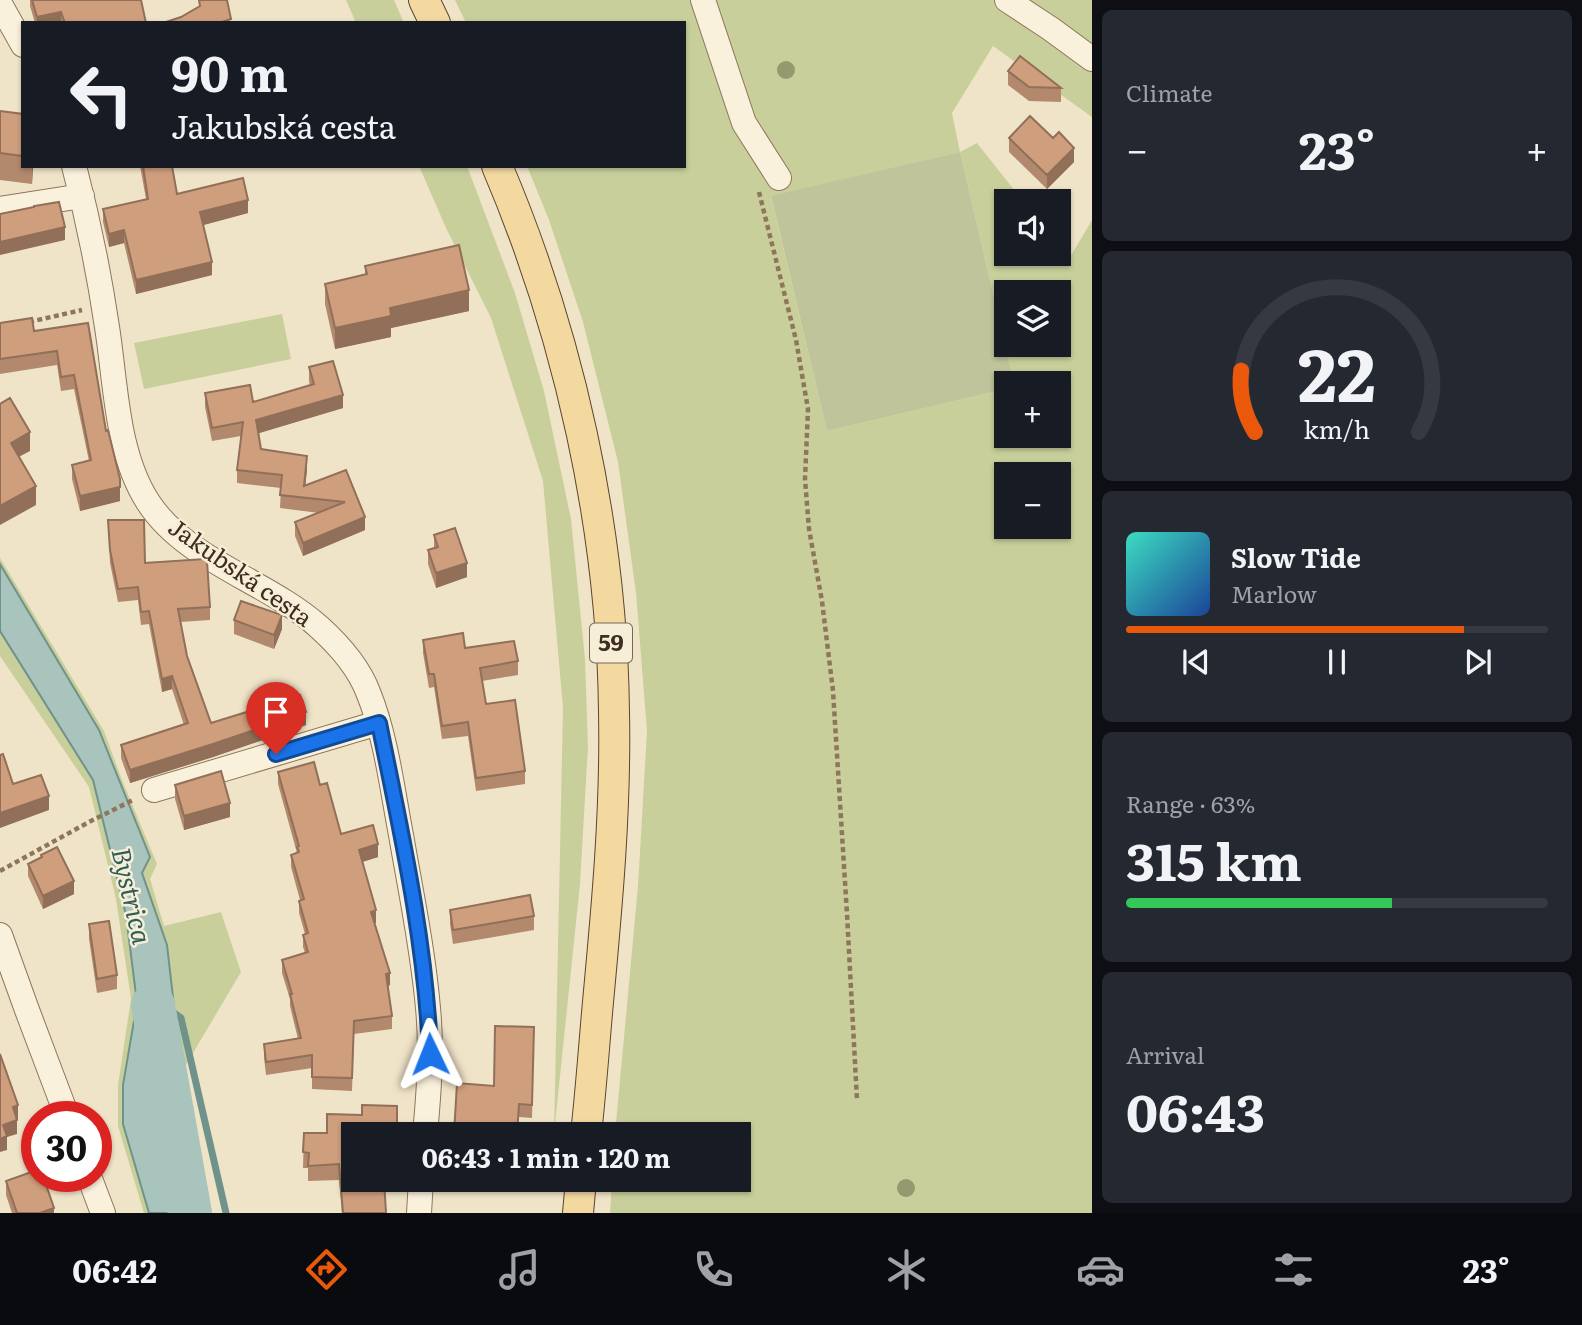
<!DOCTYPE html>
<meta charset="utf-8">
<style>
:root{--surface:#171b24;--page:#242831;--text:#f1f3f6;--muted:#9ea1a6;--line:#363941;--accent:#ea580c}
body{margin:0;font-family:Literata,serif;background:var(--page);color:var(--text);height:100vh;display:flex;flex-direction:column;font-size:26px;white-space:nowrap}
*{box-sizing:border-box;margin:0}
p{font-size:23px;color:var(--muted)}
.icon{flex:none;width:38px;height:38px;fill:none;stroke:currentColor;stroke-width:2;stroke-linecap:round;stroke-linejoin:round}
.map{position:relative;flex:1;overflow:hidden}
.panel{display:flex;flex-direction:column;gap:10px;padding:10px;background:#0d0f14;width:490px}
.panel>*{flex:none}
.guide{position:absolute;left:21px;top:21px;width:665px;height:147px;border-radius:0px;box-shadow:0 2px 5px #0004;background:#171b24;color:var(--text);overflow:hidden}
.buttons{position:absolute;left:994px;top:189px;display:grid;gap:14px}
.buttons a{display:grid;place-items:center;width:77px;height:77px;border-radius:0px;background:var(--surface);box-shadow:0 2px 5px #0004;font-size:35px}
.speed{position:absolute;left:21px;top:1101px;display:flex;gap:14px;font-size:35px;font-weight:700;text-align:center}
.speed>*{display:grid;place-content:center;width:91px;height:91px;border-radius:50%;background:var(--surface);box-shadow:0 2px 5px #0004;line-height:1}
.speed .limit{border:10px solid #d22;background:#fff;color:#111}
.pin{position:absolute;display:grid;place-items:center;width:60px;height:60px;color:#fff;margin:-72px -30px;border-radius:50% 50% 50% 0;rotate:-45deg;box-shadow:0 0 7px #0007}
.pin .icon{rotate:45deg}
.me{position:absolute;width:77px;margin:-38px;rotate:358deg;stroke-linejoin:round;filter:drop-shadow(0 0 5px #0008)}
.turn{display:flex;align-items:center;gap:24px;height:147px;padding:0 35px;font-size:32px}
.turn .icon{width:91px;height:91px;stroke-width:2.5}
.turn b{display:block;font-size:49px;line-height:60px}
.big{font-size:52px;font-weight:700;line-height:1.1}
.panel .card{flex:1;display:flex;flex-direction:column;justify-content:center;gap:10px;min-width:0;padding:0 24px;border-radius:10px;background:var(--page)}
.panel .dial{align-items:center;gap:0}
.dial svg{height:182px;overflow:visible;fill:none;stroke:var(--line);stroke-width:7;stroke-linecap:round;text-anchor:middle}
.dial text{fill:var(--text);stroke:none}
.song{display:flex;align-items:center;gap:21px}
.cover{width:84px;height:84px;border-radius:10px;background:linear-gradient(135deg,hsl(170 70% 55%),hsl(220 70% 35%))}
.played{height:7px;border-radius:4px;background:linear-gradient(90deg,var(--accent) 80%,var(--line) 80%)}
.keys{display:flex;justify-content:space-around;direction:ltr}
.heat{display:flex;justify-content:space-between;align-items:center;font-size:38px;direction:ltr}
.charge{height:10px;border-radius:5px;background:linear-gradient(90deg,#34c759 63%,var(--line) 0)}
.trip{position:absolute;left:341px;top:1122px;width:410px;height:70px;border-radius:0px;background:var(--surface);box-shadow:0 2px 5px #0004;font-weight:700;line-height:70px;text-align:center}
.menu{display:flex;height:112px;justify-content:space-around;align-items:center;background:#090b0e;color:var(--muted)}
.menu .icon{width:49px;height:49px}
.menu .selected{color:var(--accent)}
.menu b{font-size:32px;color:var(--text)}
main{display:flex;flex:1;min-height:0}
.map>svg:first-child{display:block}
.green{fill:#c9cf9b;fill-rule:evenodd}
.cemetery{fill:#bfc49a}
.water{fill:#a9c4bc;stroke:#6f938a;stroke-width:2}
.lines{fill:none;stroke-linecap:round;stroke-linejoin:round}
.stream{stroke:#6f938a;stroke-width:7}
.river{stroke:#a9c4bc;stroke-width:44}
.minor-casing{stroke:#8d765c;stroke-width:26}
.major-casing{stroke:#5b4430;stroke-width:32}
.path{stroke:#8d765c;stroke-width:4.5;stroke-dasharray:5 3.5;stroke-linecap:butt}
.minor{stroke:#faf1dc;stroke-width:24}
.major{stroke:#f3d9a0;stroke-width:30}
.tree{fill:#96986f}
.wall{fill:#b2896c}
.shaded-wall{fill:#916f58}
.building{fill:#cf9f7d;stroke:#916f58;stroke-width:2}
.route-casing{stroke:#114b97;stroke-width:18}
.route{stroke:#1a73e8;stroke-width:12}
.labels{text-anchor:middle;stroke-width:5;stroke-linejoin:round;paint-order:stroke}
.shield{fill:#f7eed8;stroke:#756857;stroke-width:2}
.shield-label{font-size:23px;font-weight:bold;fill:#3d2e20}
.street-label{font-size:24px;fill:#3d2e20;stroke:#f7eed8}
.water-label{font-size:26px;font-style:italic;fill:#2f5d5a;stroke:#f7eed8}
</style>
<main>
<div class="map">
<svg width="1092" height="1213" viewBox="0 0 1092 1213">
<rect width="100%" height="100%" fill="#f0e4c8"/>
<path class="green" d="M346 0H394L404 23H356Z
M455 0H1092V117L993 46 952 113 960 152 977 143 1023 201H1006V254H1059V247L1069 259 1092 220V1213H610L612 1180H738V1134H615L638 886 647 731 636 593 618 462 583 322 549 220 527 166H684V23H466ZM960 152 1014 383H1059V436H1006V389L827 431 771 197ZM1006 292H1059V345H1006ZM1006 474H1059V527H1006Z
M419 166H467L515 293 544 391 571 519 585 659 588 747 580 884 554 1134 563 708 543 481 491 318 446 228Z
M282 314 291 359 144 389 134 343Z
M0 558 104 731 122 780 157 864 150 879 164 926 221 912 241 972 180 1075 204 1213H144L118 1126V1085L131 999 116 899 89 787 0 656Z"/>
<path class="cemetery" d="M960 152 1014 383H1006V389L827 431 771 196Z"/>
<path class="water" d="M0 564 99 730 150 857 142 873 167 945 174 1006 161 1078 165 1147 191 1213H149L123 1124V1085L137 1003 126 915 93 780 0 631Z"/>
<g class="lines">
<path class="stream" d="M165 1007 181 1018 226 1213"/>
<path class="river" d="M153 1005 190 1213"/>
<g class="minor-casing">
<path id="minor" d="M703 0 744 123 779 178
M1007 0 1051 29 1092 59
M0 4 23 45
M74 166C88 219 99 273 107 327 116 384 116 452 148 502 186 561 268 581 319 627 339 645 358 666 368 692 386 736 392 788 401 835 411 893 423 950 428 1008 432 1050 429 1092 425 1134
M0 209 82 196
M154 790 378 723
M0 935 27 1010 67 1116
M89 1176 103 1213
M419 1213 421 1180"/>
</g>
<g class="major-casing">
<path id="major" d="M424 0 435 23
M497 166C569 335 612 528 614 712 616 809 607 906 598 1002 594 1046 591 1090 586 1134
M578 1213 581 1180"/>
</g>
<path class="path" d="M22 113 23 114
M759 192 796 340 808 409 805 479 809 529 822 601 833 691 847 914 857 1100
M29 322 82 310
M0 871 89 822 135 799"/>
<use href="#minor" class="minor"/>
<use href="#major" class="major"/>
</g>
<g class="tree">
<circle cx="786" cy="70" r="9"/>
<circle cx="906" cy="1188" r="9"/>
</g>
<path class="wall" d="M30 0H141L146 23H35L30 6Z
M1008 71 1061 88V102L1029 101 1008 85Z
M0 111 23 114V166H33L32 184 0 180Z
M1009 138 1074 162 1047 189 1009 152Z
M140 166H172L177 194 248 213 203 225 212 275 136 294 124 243 109 247 103 222V209L146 199Z
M365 266 469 311 391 328V337L335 349 325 304V284L365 275Z
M0 323 34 331 88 323 106 431 120 501 80 511 72 479V465L89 461 74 389 61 391 57 365 0 374Z
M309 367 343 408 259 433 261 449 307 469 305 486 346 470 365 530 303 556 295 536V522L319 513 280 508 281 488 237 483V470L241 436 212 441 205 407V393L253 402 310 386 309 381Z
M108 520 145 563 210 607V620L180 622 187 656 211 723 261 707V702L289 698 306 725 213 757 130 783 121 758V745L184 725 172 689 162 692 149 624 141 625 138 600 118 602 110 563Z
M434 535 467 577 436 588 428 564V550L434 548Z
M234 620 282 629 274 649 234 634Z
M423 640 465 648 518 661V675L482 681 486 704 525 771V784L476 791 468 736 442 739 434 687 429 688 423 653Z
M278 772 320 785 341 834 378 857 362 862 376 923H375L390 985 388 986 392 1016V1029L354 1034 352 1091 312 1089V1068L266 1075 264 1057V1044L298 1039 290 1006V999L282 973V960L305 953 303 947V935L305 934 299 913V901L300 900 291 867V855L297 853 278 784Z
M175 785 230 817 184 830 175 799Z
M41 855 74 894 43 909 28 876V864L41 858Z
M450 910 534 916V930L453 944 450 924Z
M89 924 117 975V989L97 993 89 939Z
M534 1027 532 1118 519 1117 517 1134H454L494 1086Z
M304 1133 354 1134 386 1213H342L339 1180 308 1181V1168H303Z
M453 1180H516V1186L454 1187Z
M6 1181 54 1213H12L6 1195Z"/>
<path class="shaded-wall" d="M61 12V23H37V17Z
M1074 148V162L1047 189V175Z
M32 166H33L32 184Z
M248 200V213L200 226V212Z
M65 227V240L0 255V242Z
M124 230V243L109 247V234Z
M212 262V275L136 294V280Z
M469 290V311L391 328V337L335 349V328L390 308Z
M343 395V408L256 434V420Z
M30 432V451L11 461V443Z
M307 456V469L304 500V486Z
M36 486V505L0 525V506Z
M120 487V501L80 511V496Z
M365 517V530L303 556V543Z
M467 563V577L436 588V573Z
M282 615V629L274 649V635Z
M172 676V689L162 692V679Z
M306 712V725L213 757 130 783V770Z
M49 796V810L0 828V813Z
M230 803V817L184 830V816Z
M378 844V857L359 863V850Z
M74 881V894L43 909V896Z
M376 910V923L371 924V912Z
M390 973V985L386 986V974Z
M18 1105V1119L13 1121V1107Z
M17 1120V1134L7 1137V1150L0 1152V1139L3 1125Z
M54 1208V1213H40Z"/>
<path class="building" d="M32 0H141L146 23H65L61 12 37 17Z
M199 0H227L231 19 219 23H163L181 17 200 6Z
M1020 56 1061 88 1029 87 1008 71Z
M0 111 23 114V156L0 153Z
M1030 116 1053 138 1059 132 1074 148 1047 175 1009 138Z
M143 166H172L177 194 243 178 248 200 200 212 212 262 136 280 124 230 109 234 103 209 148 199Z
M59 202 65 227 0 242V214L34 207V206Z
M459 245 469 290 390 308 391 316 335 328 325 284 367 274 365 266Z
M32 318 34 331 88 323 106 431 108 430 120 479V487L80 496 72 465 91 460 74 375 61 377 57 351 0 359V323Z
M333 361 343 395 256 420 261 449 307 456 304 486 346 470 365 517 303 543 295 522 345 502 280 495 282 475 237 470 243 422 212 428 205 393 250 385 253 402 314 384 309 367Z
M10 398 30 432 11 443 36 486 0 506V404Z
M108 520H144L145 563 205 559 207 561 210 607 178 609 187 656 211 723 263 707 261 702 287 694 289 698 300 695 306 712 213 744 130 770 121 745 188 723 172 676 162 679 149 611 141 612 138 587 118 589 110 550Z
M455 528 467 563 436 573 428 550 438 547 434 535Z
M241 601 282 615 274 635 234 620Z
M463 633 465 648 514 641 518 661 480 668 486 704 515 700 525 771 476 778 468 722 442 726 434 674H429L423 640Z
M3 754 13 784 41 775 49 796 0 813V755Z
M314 762 320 785 327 783 341 834 373 825 378 844 359 850 376 910 371 912 390 973 386 974 392 1016 354 1021 352 1078 312 1077V1055L266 1062 264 1044 301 1038 290 994H292L282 960 308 952 303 935 308 933 299 901 304 899 291 855 299 852 297 847 299 846 278 772Z
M221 771 230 803 184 816 175 785Z
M57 847 74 881 43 896 28 864 42 857 41 855Z
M530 895 534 916 453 930 450 910Z
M109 921 117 975 97 979 89 924Z
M495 1026 534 1027 532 1105 519 1104 517 1134H454L457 1083 494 1086Z
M0 1054 18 1105 13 1107 17 1120 3 1125 7 1136 0 1139Z
M362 1105 397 1106V1134H354V1180H384L386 1213H343L339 1164 308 1166 309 1153 303 1152 304 1133H327V1114L362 1115Z
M37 1170V1176H43L54 1208 40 1213H17L6 1181Z"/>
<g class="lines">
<g class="route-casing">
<path id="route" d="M276 754 379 723C401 832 426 942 430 1054"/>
</g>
<use href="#route" class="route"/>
</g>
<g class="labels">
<rect class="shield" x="590" y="623.5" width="42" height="39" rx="5"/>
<g class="shield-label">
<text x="611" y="651">59</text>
</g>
<g class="street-label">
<text transform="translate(240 573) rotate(35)" y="8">Jakubská cesta</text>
</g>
<g class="water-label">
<text transform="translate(131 896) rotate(77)" y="9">Bystrica</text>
</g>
</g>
</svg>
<div class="buttons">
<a><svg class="icon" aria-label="sound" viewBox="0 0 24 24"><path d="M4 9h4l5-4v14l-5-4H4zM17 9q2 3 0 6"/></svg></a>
<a><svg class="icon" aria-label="layers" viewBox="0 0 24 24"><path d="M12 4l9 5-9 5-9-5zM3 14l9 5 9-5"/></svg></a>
<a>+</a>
<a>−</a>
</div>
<div class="speed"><div class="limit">30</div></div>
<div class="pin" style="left:276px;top:754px;background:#d93025"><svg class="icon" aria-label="arrive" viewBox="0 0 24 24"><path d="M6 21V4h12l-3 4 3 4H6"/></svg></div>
<svg class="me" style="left:430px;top:1054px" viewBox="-20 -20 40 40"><path d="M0-17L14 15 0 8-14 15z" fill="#1a73e8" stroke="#fff" stroke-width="4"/></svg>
<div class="trip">06:43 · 1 min · 120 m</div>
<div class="guide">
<div class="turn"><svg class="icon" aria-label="left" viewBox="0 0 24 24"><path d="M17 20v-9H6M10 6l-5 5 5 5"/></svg><div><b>90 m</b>Jakubská cesta</div></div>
</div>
</div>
<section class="panel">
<div class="card"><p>Climate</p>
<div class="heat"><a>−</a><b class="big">23°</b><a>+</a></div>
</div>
<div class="card dial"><svg viewBox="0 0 100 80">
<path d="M14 69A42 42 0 1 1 86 69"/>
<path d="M14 69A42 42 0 0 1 8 42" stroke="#ea580c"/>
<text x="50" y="56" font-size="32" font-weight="700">22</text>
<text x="50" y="72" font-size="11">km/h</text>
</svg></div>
<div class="card">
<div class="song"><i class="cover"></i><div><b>Slow Tide</b><p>Marlow</p></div></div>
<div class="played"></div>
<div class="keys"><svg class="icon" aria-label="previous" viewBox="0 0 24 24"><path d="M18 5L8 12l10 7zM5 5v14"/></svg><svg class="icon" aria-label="pause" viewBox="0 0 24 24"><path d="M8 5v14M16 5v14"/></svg><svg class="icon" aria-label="next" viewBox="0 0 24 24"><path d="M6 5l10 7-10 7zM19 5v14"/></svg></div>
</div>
<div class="card"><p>Range · 63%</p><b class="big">315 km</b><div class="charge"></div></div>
<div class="card"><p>Arrival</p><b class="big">06:43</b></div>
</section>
</main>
<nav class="menu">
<b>06:42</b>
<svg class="icon selected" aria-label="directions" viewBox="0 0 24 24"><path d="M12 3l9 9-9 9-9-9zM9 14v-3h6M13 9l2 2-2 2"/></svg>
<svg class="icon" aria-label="music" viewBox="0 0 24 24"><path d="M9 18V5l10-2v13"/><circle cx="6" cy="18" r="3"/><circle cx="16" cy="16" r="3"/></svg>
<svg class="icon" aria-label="phone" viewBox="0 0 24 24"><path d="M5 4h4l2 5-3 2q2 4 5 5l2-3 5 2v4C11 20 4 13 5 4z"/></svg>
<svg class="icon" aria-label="climate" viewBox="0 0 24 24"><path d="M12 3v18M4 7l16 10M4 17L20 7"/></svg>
<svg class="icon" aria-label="car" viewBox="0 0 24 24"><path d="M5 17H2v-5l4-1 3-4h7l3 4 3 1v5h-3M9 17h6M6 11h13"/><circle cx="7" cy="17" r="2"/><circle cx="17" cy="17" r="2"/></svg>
<svg class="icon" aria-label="filters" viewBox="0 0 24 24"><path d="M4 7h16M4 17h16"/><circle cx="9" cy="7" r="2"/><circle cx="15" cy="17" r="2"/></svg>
<b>23°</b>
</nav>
